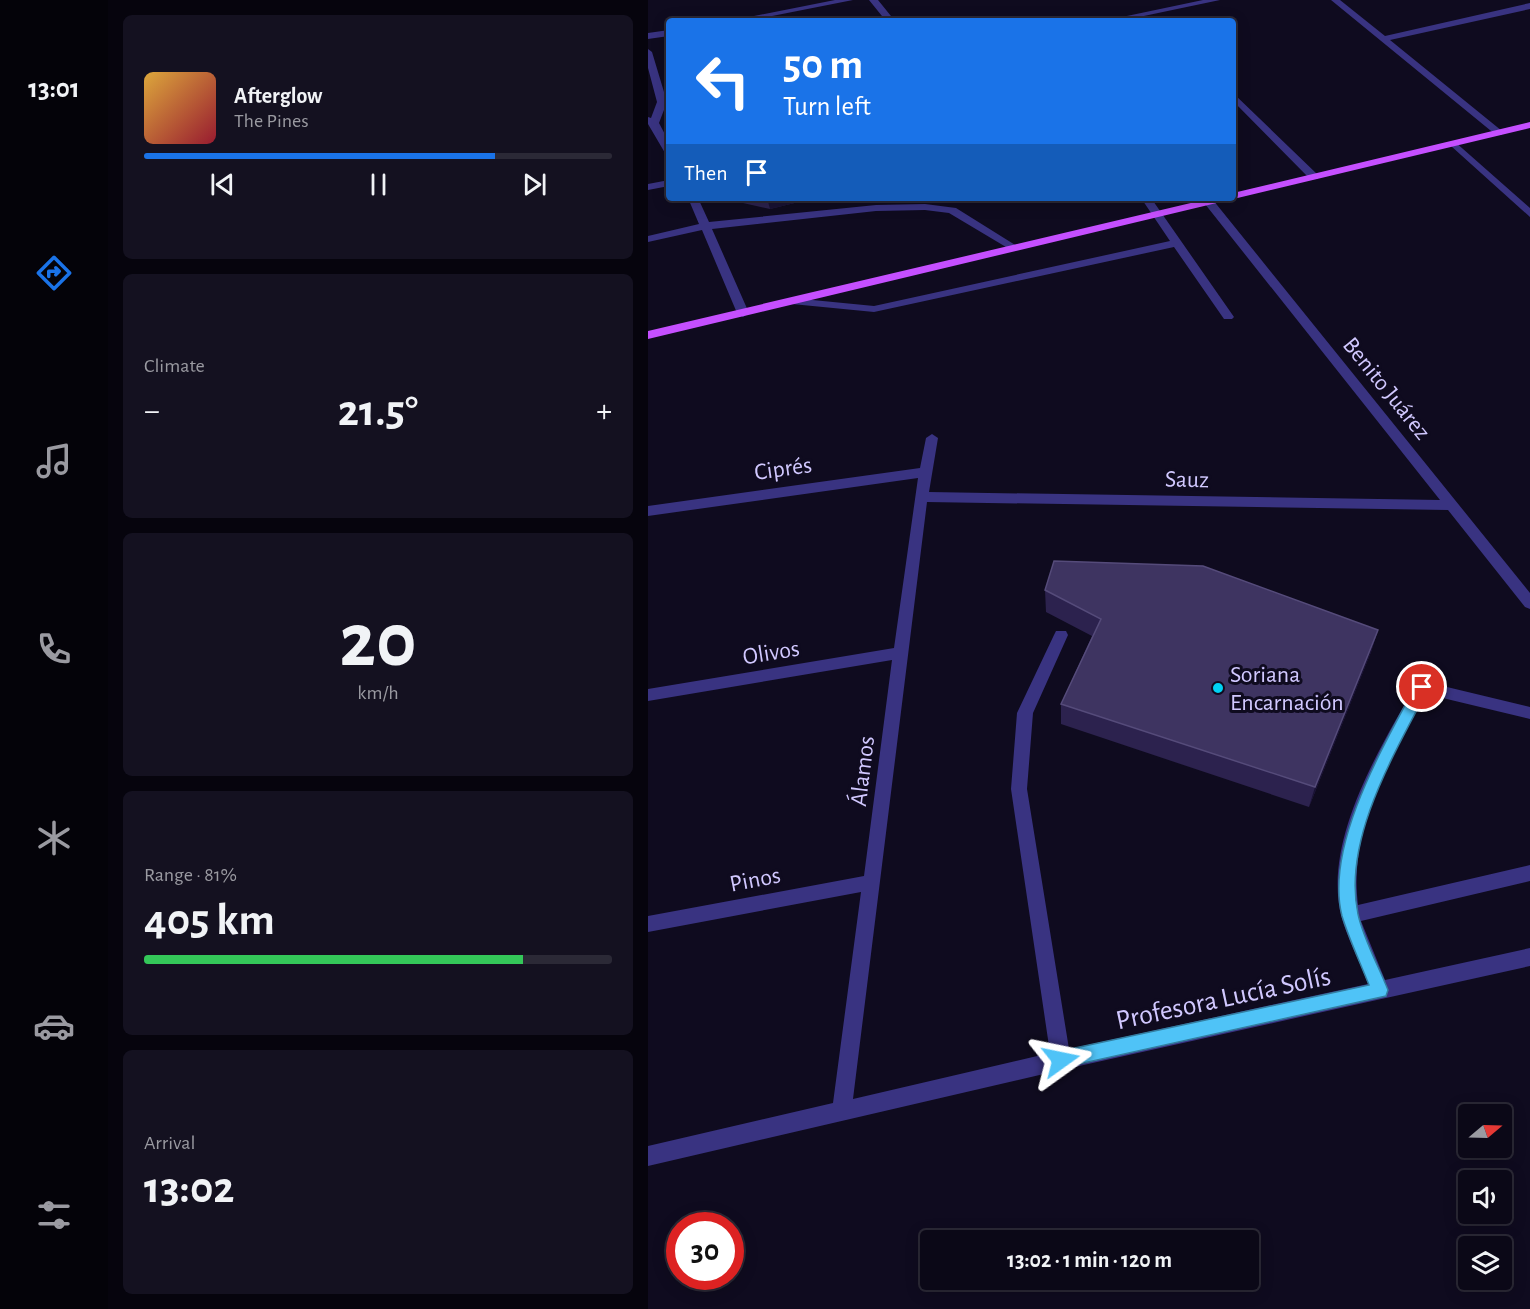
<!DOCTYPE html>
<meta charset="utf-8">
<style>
:root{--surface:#0b0817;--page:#141120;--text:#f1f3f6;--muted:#9a9aa1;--line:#2b2936;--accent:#1a73e8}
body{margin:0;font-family:"Alegreya Sans",sans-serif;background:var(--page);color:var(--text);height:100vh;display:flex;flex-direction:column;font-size:22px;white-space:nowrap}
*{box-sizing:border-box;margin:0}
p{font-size:20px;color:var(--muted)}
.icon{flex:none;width:33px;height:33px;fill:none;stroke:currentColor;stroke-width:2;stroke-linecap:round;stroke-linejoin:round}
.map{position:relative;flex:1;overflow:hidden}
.sheet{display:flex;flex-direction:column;gap:15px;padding:15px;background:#06040d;width:540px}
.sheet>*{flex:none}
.hud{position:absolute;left:18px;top:18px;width:570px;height:183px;border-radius:6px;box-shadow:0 3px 15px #0003,0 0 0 2px var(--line);background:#1a73e8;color:#fff;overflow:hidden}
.needle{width:39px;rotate:71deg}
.controls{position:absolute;left:810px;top:1104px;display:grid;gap:12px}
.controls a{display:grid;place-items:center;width:54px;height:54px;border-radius:6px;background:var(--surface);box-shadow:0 3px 15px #0003,0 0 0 2px var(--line);font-size:30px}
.speed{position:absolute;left:18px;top:1212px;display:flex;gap:12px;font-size:30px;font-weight:700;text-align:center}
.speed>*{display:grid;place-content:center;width:78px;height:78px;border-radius:50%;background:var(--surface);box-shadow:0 3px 15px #0003,0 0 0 2px var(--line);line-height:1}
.speed .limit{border:9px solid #d22;background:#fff;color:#111}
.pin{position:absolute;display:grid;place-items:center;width:51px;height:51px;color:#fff;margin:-26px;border:3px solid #fff;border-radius:50%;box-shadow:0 2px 6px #0007}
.me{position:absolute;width:66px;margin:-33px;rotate:78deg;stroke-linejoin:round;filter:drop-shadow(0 0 4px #0008)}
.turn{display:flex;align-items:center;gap:21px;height:126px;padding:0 18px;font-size:27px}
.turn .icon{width:78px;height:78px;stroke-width:2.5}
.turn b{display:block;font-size:42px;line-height:51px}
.then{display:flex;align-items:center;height:57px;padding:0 18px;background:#0003;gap:12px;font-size:22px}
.big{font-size:45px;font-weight:600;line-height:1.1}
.sheet .card{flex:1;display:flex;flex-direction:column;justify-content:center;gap:9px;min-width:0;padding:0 21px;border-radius:9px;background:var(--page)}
.sheet .dial{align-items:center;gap:0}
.dial b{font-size:78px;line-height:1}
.song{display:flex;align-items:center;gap:18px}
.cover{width:72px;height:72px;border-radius:9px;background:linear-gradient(135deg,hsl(40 70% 55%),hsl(350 70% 35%))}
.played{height:6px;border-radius:3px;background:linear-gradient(90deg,var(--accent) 75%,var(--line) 75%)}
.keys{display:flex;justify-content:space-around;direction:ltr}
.heat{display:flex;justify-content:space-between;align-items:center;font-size:33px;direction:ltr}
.charge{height:9px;border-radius:4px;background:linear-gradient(90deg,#34c759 81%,var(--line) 0)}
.trip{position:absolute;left:272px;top:1230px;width:339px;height:60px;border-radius:6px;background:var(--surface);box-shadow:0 3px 15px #0003,0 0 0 2px var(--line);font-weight:600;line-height:60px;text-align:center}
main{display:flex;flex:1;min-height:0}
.menu{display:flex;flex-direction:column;width:108px;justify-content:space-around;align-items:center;background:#040309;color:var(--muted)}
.menu .icon{width:42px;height:42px}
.menu .current{color:var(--accent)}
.menu b{font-size:27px;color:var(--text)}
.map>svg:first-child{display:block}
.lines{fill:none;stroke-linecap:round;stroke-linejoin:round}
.minor{fill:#393381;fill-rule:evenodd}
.major{fill:#c54fff;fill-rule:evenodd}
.wall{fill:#2c224e}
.shaded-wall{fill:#191233}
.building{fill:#3e3461;stroke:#554b7a;stroke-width:1.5}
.route{fill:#4fc3f7;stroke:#337fa1;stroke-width:1.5}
.poi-dot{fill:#00d1f3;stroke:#0f0b1f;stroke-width:2}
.labels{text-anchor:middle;stroke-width:6;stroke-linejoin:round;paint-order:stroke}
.street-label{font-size:24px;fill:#d1c8ff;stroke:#0f0b1f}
.poi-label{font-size:24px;fill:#d1c8ff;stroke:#0f0b1f;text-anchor:start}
.near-street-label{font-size:28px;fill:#d1c8ff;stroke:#0f0b1f}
</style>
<main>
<nav class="menu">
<b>13:01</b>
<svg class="icon current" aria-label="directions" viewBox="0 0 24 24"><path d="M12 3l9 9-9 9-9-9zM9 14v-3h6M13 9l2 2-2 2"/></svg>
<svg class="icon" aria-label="music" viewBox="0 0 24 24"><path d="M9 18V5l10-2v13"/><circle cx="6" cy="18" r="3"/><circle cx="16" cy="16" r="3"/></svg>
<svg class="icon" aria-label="phone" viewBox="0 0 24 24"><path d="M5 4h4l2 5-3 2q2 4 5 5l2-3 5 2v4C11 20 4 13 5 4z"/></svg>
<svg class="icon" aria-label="climate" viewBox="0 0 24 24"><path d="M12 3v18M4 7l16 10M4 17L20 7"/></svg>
<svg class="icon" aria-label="car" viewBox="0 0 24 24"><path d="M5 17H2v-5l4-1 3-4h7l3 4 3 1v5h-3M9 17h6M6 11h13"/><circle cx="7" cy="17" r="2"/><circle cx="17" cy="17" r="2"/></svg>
<svg class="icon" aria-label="filters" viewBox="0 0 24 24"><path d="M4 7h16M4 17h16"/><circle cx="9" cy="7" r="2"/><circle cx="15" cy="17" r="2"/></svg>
</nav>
<section class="sheet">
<div class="card">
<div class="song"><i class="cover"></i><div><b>Afterglow</b><p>The Pines</p></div></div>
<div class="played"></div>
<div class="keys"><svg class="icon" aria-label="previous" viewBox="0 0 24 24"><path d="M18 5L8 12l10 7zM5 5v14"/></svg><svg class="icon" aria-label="pause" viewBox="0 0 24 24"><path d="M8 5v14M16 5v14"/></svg><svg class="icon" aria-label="next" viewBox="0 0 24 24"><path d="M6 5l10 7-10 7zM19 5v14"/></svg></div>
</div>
<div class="card"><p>Climate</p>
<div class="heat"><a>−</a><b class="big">21.5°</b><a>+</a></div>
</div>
<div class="card dial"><b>20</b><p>km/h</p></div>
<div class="card"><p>Range · 81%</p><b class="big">405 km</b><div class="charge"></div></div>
<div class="card"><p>Arrival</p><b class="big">13:02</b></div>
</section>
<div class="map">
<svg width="882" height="1309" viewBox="0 0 882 1309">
<rect width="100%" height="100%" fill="#0f0b1f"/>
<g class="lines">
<path class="minor" d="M187 0H205L99 21H81Z
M221 0H230L247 21H238Z
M555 0H572L472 21H455Z
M683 0H692L737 36 882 3V9L742 40 854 131V135H848Z
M21 30V36L0 39V33Z
M0 49 4 52 19 102 11 123 21 142V154L17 153 0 124V117L3 118 9 102 0 68Z
M585 93 670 175V179H662L585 101Z
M806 141 882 208V217L803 146 801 144Z
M21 180V186L0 190V184Z
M40 198H50L61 222 228 205 277 204 308 208 372 248 371 250H363L301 213 277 210 228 211 64 229 101 313 95 317 89 313 54 230 0 242V236L51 224Z
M493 198H503L586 317 584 319H576L526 247 226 312 144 304 138 301 144 298 226 306 522 241Z
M561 199 565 200 882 593V609L877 607 800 510 279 502 205 1099 402 1053 363 789 369 713 406 635 408 631H418L420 635 385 713 379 789 421 1049 720 984C712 961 699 938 693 915 675 839 733 746 769 683L774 681 882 707V719L778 694C743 758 700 830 710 905L882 865V881L713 921 737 980 882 948V966L413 1070 0 1166V1146L185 1103 213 892 0 932V916L216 876 244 660 0 701V689L246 648 270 478 0 516V506L272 468 278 438 284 434 290 438 281 492 792 500 557 204V200Z"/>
<path class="major" d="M882 122V128L0 339V331L564 198H585V193Z"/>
</g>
<path class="wall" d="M93 198H167L122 209 95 203Z
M397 590 730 630 723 652 661 807 413 724V704L444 636 398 612Z"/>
<path class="shaded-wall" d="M119 198H167L122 209Z
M730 630 723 652 661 807 667 787Z"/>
<path class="building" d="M406 561 555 566 730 630 667 787 413 704 453 619 397 590Z"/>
<path class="route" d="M774 681 779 683 781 687C748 751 694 839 710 914 715 938 731 967 740 990L738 996 413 1068 407 1066 405 1060 407 1054 413 1051 721 985C712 962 701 939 694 916 676 846 737 743 769 683Z"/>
<circle class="poi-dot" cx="570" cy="688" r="6"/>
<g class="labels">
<g class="street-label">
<text transform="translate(739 388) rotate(51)" y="8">Benito Juárez</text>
<text transform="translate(135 468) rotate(-8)" y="8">Ciprés</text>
<text transform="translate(539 479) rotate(1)" y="8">Sauz</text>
<text transform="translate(123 652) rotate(-9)" y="8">Olivos</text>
<text transform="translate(214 771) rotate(-83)" y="8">Álamos</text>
<text transform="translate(107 879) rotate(-11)" y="8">Pinos</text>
</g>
<g class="poi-label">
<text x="582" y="682">Soriana<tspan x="582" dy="28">Encarnación</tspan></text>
</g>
<g class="near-street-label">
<text transform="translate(575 997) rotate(-12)" y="10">Profesora Lucía Solís</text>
</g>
</g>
</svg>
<div class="controls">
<a><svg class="needle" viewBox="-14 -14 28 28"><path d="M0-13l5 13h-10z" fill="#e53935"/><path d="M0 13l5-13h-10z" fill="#9a9aa1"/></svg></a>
<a><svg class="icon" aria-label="sound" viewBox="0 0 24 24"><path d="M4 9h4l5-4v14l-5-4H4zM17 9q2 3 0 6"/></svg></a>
<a><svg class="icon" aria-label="layers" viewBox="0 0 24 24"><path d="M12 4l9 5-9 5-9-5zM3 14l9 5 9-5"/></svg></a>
</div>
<div class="speed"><div class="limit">30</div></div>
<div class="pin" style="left:774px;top:687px;background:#d93025"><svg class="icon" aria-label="arrive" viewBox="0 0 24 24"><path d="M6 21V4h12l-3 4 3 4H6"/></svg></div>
<svg class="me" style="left:413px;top:1060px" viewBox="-20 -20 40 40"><path d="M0-17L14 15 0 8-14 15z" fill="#4fc3f7" stroke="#fff" stroke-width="4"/></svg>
<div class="trip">13:02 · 1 min · 120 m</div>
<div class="hud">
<div class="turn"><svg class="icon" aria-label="left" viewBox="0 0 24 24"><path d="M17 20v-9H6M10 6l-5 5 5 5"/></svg><div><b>50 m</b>Turn left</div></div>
<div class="then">Then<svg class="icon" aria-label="arrive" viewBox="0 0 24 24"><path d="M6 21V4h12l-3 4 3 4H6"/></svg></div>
</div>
</div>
</main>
